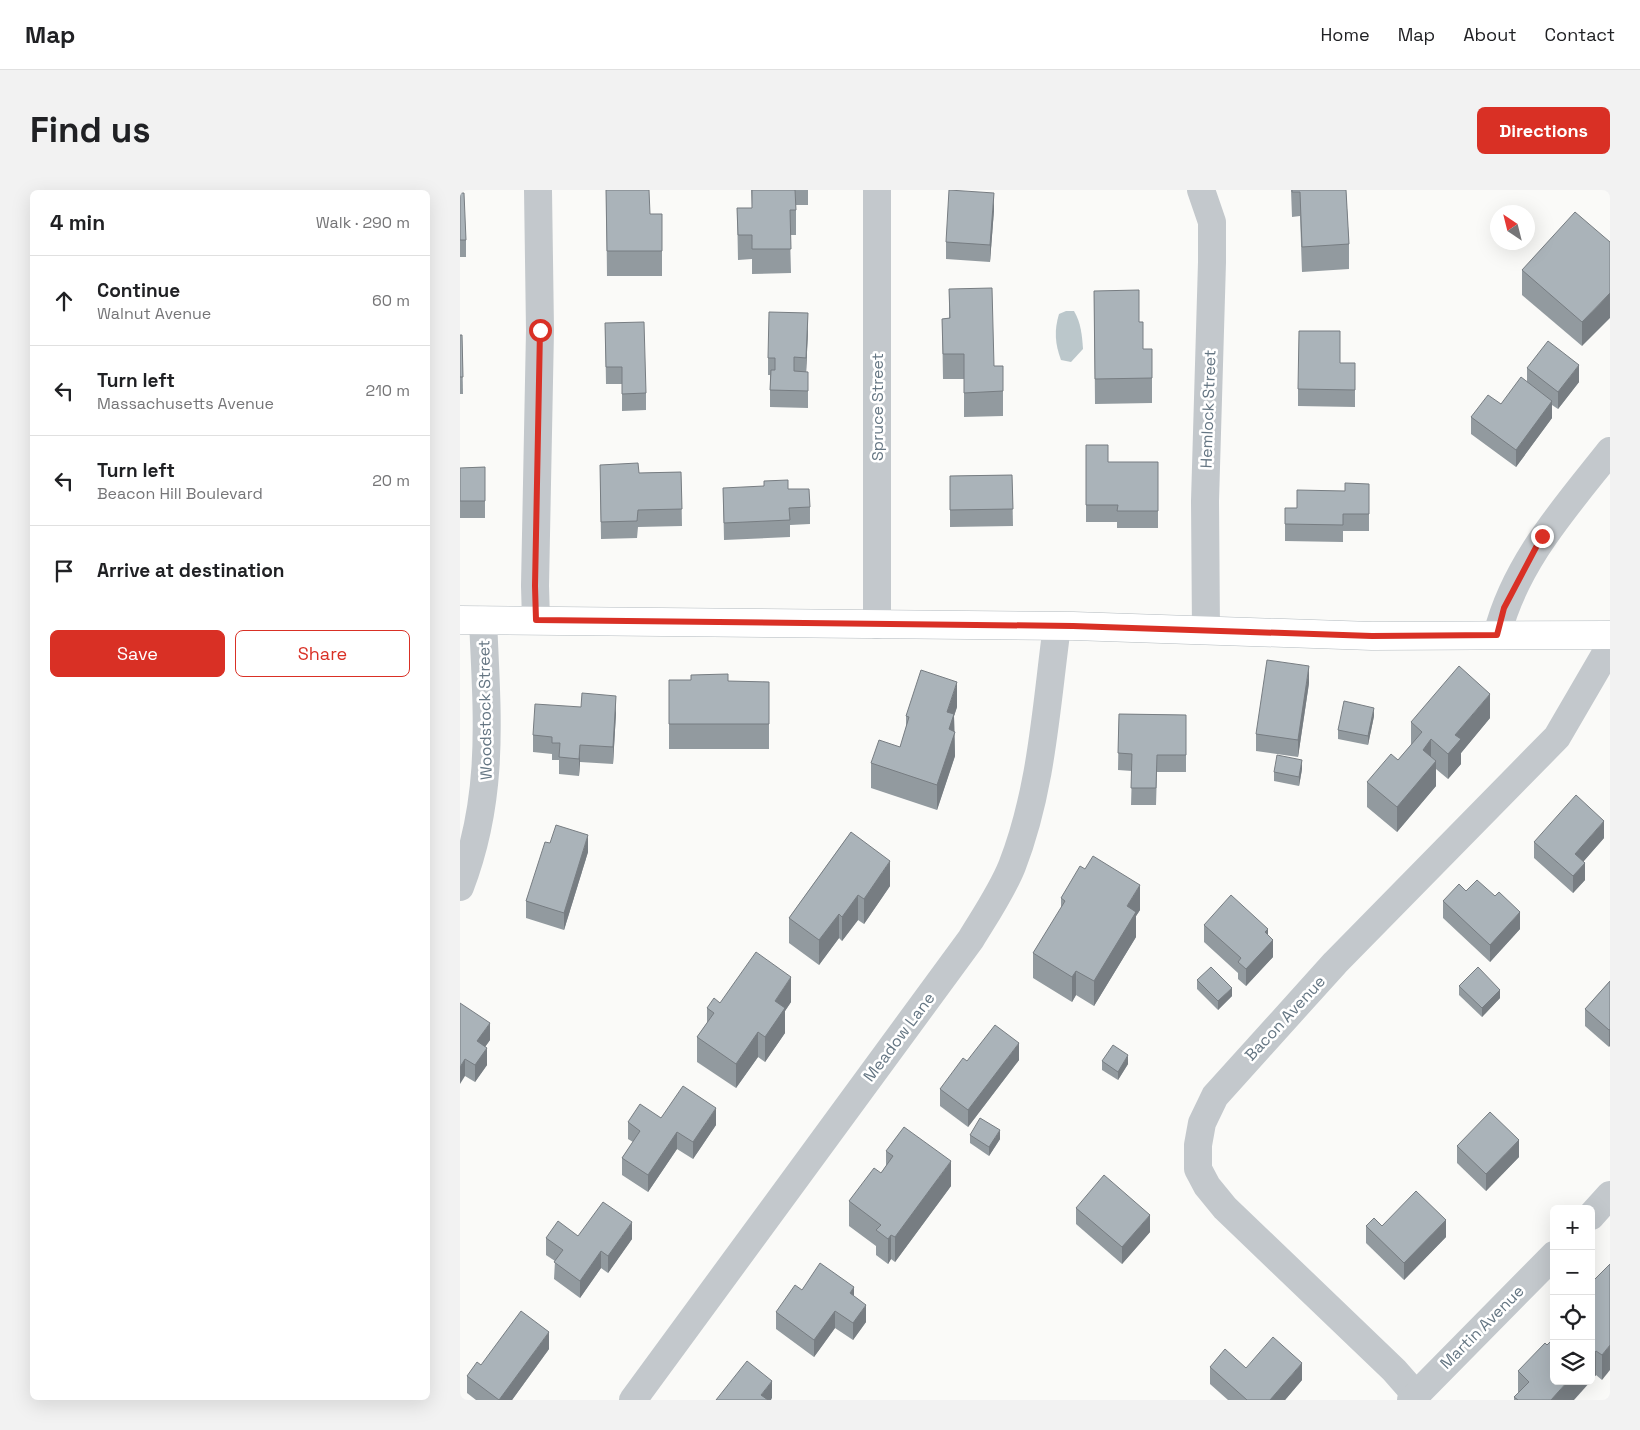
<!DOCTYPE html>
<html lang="en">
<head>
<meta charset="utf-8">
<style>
	body { margin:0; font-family:"Space Grotesk",sans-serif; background:#f2f2f2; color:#202124 }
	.controls { position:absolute; right:15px; bottom:15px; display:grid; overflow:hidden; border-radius:8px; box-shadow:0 5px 20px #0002 }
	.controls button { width:45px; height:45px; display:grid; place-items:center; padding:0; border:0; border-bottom:1px solid #e0e0e0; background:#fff; color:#202124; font:25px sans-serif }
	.compass { position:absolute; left:1030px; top:15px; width:45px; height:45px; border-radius:50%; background:#fff; box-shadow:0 5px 20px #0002; rotate:325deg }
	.stop { position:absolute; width:15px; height:15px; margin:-11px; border:4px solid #d93025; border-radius:50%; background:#fff }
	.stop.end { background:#d93025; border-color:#fff; box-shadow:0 1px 5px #0008 }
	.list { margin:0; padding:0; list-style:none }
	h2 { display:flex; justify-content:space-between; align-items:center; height:65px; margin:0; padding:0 20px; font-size:21px }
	h2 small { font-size:16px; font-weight:400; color:#757577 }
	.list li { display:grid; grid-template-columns:32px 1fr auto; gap:15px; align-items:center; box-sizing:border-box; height:90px; padding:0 20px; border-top:1px solid #e0e0e0 }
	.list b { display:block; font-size:19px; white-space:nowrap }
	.list p { margin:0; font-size:16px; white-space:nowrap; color:#757577 }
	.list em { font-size:16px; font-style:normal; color:#757577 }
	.actions { display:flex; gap:10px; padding:15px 20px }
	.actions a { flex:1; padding:11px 0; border:1px solid #d93025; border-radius:8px; text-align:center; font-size:18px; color:#d93025 }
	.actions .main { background:#d93025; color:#fff }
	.icon { flex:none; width:28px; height:28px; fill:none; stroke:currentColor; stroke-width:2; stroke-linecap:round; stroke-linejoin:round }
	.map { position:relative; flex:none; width:1150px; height:1210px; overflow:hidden; border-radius:8px }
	header { display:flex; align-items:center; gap:30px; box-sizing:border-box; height:70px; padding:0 25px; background:#fff; border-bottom:1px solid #e0e0e0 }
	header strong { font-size:24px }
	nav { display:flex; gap:28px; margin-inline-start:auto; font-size:18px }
	.intro { display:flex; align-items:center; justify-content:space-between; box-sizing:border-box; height:120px; padding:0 30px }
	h1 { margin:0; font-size:35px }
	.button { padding:12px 22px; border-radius:8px; background:#d93025; color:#fff; font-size:18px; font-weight:700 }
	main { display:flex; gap:30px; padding:0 30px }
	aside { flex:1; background:#fff; border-radius:8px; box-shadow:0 5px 20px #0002 }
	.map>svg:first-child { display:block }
	.water { fill:#bbc7cb }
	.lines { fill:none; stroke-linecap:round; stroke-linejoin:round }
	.secondary-casing { stroke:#b3babf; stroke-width:29 }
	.street { stroke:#c3c8cc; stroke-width:28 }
	.secondary { stroke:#fff; stroke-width:28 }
	.wall { fill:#929a9f }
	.shaded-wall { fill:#777d82 }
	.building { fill:#aab3b9; stroke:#777d82 }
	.route { stroke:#d93025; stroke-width:6 }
	.labels { text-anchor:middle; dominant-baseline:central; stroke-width:5; stroke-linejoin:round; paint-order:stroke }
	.street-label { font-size:16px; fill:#657683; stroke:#fff }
</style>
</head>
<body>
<header>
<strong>Map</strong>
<nav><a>Home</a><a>Map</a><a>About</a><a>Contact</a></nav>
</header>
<div class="intro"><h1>Find us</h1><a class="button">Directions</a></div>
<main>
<aside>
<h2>4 min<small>Walk · 290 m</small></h2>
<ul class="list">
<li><svg class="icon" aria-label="ahead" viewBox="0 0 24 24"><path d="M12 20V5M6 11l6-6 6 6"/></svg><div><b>Continue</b><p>Walnut Avenue</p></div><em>60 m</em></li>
<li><svg class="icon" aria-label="left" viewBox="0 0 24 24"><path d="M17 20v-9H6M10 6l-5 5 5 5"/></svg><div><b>Turn left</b><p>Massachusetts Avenue</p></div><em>210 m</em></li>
<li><svg class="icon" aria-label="left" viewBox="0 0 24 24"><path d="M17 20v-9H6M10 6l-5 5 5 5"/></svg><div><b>Turn left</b><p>Beacon Hill Boulevard</p></div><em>20 m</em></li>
<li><svg class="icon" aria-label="arrive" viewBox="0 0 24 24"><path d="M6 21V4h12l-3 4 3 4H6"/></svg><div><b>Arrive at destination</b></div></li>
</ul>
<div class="actions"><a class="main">Save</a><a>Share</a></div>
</aside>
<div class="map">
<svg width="1150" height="1210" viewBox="0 0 1150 1210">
	<rect width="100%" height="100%" fill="#fafaf8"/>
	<path class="water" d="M606,121H614C621,133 622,145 623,159L611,172L601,170C595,154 594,140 599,124Z"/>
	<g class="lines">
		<defs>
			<path id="secondary" d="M0,430L613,436L912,446L1150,445"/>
		</defs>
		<use href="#secondary" class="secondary-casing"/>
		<g class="street">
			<path d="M417,0V435"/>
			<path d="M741,0L752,32V72L745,311L746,440"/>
			<path d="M76,430L75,396L80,140L78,0"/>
			<path d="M1037,445C1055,373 1105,318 1150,261"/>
			<path d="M0,697C35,606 27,525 23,430"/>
			<path d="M1131,1026L1150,1005"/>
			<path d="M956,1205L934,1180L765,1018L747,996L738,979V955L742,933L755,906L875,773L1097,547L1150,456"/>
			<path d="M173,1210L511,749C525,726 542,701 552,676C582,599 586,517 597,436"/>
			<path d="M951,1210L1094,1065"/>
		</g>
		<use href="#secondary" class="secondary"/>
	</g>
	<g class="wall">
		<path d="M146,0L190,24H202V86H147Z"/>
		<path d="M291,0H348V15H336V45H330L331,83L292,84V69L278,70L277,18H292Z"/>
		<path d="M831,0H886L889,54V79L842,82L840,26L832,27Z"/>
		<path d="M0,3L6,50V67H0Z"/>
		<path d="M534,20L530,72L486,69V52Z"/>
		<path d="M1150,52L1122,156L1062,105V80Z"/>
		<path d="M489,99L534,176H543V226L504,227V189H483L482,129L489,128Z"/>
		<path d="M634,101L679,132L683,159H692V213L635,214Z"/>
		<path d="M145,133L186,203V220L162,221V194H146Z"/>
		<path d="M348,140L346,182H348V218L310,217V185H308V168Z"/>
		<path d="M0,145H2L3,204H0Z"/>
		<path d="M880,173H895V217L838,216V199Z"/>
		<path d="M1067,178L1119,192L1098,219L1092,215V228L1056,277L1011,244V227L1041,214L1067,192Z"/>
		<path d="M626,255L648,272H698V338H657V332H626Z"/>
		<path d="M140,275L179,283L221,282L222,336L178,337L177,348L141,349Z"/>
		<path d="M25,277V328H0V278Z"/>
		<path d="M552,285L553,336L490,337V286Z"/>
		<path d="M909,294V341H883V352L825,351V318H837Z"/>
		<path d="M263,298L350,317V334L330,335V347L264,350Z"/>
		<path d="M209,490L309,492V559H209Z"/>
		<path d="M849,493L838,567L796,561V544Z"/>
		<path d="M497,517L494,526L495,566L477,620L411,598V573L440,557L446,539V526Z"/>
		<path d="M156,523L153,574L120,572L119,586L99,584V570H92V564L73,562V545Z"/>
		<path d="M659,524L726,525V582H697L696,615H671L672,581L658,580Z"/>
		<path d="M914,526L908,555L878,549V540Z"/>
		<path d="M1030,528L1001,563V574L988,589L976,579V596L937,642L907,617V592L938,570L951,555V532Z"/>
		<path d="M842,579L839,596L814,591V582Z"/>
		<path d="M391,642L430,696L404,734L398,730L382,751L379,748L359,775L329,753V728Z"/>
		<path d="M1144,648L1123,672L1125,690L1113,703L1074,668V652Z"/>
		<path d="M90,653L128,662L104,740L66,728V711Z"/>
		<path d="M1006,701L1060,739L1030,772L983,728V711Z"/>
		<path d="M601,708L680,720L676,726V747L634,816L616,805L612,812L573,788V763L601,719Z"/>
		<path d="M744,735L808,745L813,767L786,796L778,789V783L744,752Z"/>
		<path d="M737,790L772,806L758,820L737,799Z"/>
		<path d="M1150,791L1149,857L1125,836V819Z"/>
		<path d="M999,796L1040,808L1022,827L999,805Z"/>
		<path d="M331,812L325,821V843L305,872L298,867L276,898L237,872V847L247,833V818L260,813Z"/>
		<path d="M0,813L30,850L25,857L27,875L15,892L5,886Z"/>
		<path d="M559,870L508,937L480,916V899L507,871Z"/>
		<path d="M642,871L668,874L658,890L642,880Z"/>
		<path d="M201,928L256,935L233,969L217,959L188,1002L162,985V968L173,952L168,949V932Z"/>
		<path d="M510,945L540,949L529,966L510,953Z"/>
		<path d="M997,956L1059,967L1026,1001L997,973Z"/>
		<path d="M426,961L491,996L435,1072L431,1069L428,1074L416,1065V1056L389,1036V1011L421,983L426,976Z"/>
		<path d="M616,1018L690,1042L662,1074L616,1034Z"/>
		<path d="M906,1036H922L986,1047L944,1090L906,1053Z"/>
		<path d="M86,1048L172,1049L148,1083L141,1078L120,1108L94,1089L95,1071L86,1065Z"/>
		<path d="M1150,1074L1142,1190L1136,1185L1131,1191Z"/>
		<path d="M342,1100L394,1106L406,1132L393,1150L375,1138L354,1167L316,1139V1122Z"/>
		<path d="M89,1159L52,1210H16L7,1203V1186L21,1175Z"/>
		<path d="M750,1177L786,1178L842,1190L825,1210H768L750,1194Z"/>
		<path d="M1058,1181L1114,1210H1054V1207L1058,1203Z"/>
	</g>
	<g class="shaded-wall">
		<path d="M534,3V20L530,72V55Z"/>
		<path d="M1150,103V128L1122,156V132Z"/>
		<path d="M348,123V140L346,185V168Z"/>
		<path d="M1119,175V192L1098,219V202Z"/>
		<path d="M1092,211V228L1056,277V260Z"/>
		<path d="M849,476V493L838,567V550Z"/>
		<path d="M497,492V517L494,526L495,566L477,620V595L487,522Z"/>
		<path d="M1030,504V528L1001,563V574L988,589V564L995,545Z"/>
		<path d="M156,506V523L153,574V557Z"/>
		<path d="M914,518V526L908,555V546Z"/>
		<path d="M971,549V574L963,560Z"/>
		<path d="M120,555V572L119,586V569Z"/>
		<path d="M842,570V579L839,596V587Z"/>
		<path d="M976,571V596L937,642V617Z"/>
		<path d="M1144,631V648L1115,681V664Z"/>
		<path d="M128,645V662L104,740V723Z"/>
		<path d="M430,671V696L404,734V709Z"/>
		<path d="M1125,673V690L1113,703V686Z"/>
		<path d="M680,695V720L676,726V747L634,816V791L667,716Z"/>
		<path d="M398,705V730L382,751V727Z"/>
		<path d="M1060,722V739L1030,772V755Z"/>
		<path d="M379,724V748L359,775V750Z"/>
		<path d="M808,739V755L813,750V767L786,796V779L805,742Z"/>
		<path d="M616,781V805L612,812V787Z"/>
		<path d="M331,787V812L325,821V843L305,872V847L315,811Z"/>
		<path d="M772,798V806L758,820V811Z"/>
		<path d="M1040,800V808L1022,827V818Z"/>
		<path d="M30,833V850L17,868V851Z"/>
		<path d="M1150,839V856L1149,857V840Z"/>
		<path d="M298,842V867L276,898V874Z"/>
		<path d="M559,853V870L508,937V920Z"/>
		<path d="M27,858V875L15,892V875Z"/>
		<path d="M668,865V874L658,890V882Z"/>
		<path d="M5,869V886L0,894V877Z"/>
		<path d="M256,918V935L233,969V952Z"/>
		<path d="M540,940V949L529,966V957Z"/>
		<path d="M217,942V959L188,1002V985Z"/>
		<path d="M1059,950V967L1026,1001V984Z"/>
		<path d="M491,971V996L435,1072V1047Z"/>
		<path d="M690,1025V1042L662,1074V1057Z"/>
		<path d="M986,1030V1047L944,1090V1073Z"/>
		<path d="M172,1032V1049L148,1083V1066Z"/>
		<path d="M431,1045V1069L428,1074V1049Z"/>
		<path d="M141,1061V1078L120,1108V1091Z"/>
		<path d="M394,1097V1114L390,1103Z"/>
		<path d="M406,1115V1132L393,1150V1133Z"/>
		<path d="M375,1121V1138L354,1167V1150Z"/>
		<path d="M89,1142V1159L52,1210H39Z"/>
		<path d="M1150,1155V1180L1142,1190V1165Z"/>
		<path d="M1136,1161V1185L1131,1191V1166Z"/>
		<path d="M842,1173V1190L825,1210H810Z"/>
		<path d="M312,1191V1208L311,1210H301V1205Z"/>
		<path d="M1108,1191H1131L1114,1210H1091Z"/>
	</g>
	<g class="building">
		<path d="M146,0H189L190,24H202V61H147Z"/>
		<path d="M292,0H335L336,20H330L331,59H292V45H278L277,18H292Z"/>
		<path d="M489,0L534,3L530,55L486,52Z"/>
		<path d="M832,0H886L889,54L842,57L840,2H832Z"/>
		<path d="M0,3H4L6,50H0Z"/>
		<path d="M1115,22L1150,52V103L1122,132L1062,80Z"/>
		<path d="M532,98L534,176H543V201L504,203V164H483L482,129L490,128L489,99Z"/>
		<path d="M679,100V132H683V159H692V188L635,189L634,101Z"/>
		<path d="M309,122L348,123L346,168L334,167V181L348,182V201L310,200L311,180H315V168H308Z"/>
		<path d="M184,132L186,203L162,204V177H146L145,133Z"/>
		<path d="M839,141H880V173H895V200L838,199Z"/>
		<path d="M0,145H2L3,187H0Z"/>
		<path d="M1088,151L1119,175L1098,202L1067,178Z"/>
		<path d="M1061,187L1092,211L1056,260L1011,227L1028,205L1041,214Z"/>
		<path d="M626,255H648V272H698V321H657L658,315H626Z"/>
		<path d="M178,273L179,283L221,282L222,319L178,320L177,331L141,332L140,275Z"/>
		<path d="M25,277V311H0V278Z"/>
		<path d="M552,285L553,319L490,320V286Z"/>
		<path d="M328,290V299H349L350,317L329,318L330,330L264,333L263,298L304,296V291Z"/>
		<path d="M885,293L909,294V324H883V335L825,334V318H837V300L885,301Z"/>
		<path d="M807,470L849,476L838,550L796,544Z"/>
		<path d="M999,476L1030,504L995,545L1001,549L988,564L971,549L963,560L976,571L937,617L907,592L931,564L938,570L962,542L951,532Z"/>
		<path d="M461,480L497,492L487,522L494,524L489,539L495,542L477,595L411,573L419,550L440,557L449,527L446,526Z"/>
		<path d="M268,484V491L309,492V534H209V490H231V485Z"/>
		<path d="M122,503L156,506L153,557L120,555L119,569L99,567L100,553H92V547L73,545L75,514L121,517Z"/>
		<path d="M884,511L914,518L908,546L878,540Z"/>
		<path d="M659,524L726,525V565H697L696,598H671L672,564L658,563Z"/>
		<path d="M817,565L842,570L839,587L814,582Z"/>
		<path d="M1116,605L1144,631L1115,664L1125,673L1113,686L1074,652Z"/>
		<path d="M96,635L128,645L104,723L66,711L85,652L90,653Z"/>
		<path d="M391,642L430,671L404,709L398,705L382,727L379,724L359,750L329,728Z"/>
		<path d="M633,666L680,695L667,716L676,722L634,791L616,781L612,787L573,763L605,711L601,708L620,676L625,679Z"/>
		<path d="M1017,690L1035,706L1039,702L1060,722L1030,755L983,711L999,694L1006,701Z"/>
		<path d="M771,705L808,739L805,742L813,750L786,779L778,772L781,768L744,735Z"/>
		<path d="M296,762L331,787L315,811L325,818L305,847L298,842L276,874L237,847L254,823L247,818L254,808L260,813Z"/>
		<path d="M751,777L772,798L758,811L737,790Z"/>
		<path d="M1018,777L1040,800L1022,818L999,796Z"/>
		<path d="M1150,791V839L1149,840L1125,819Z"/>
		<path d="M0,813L30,833L17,851L27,858L15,875L5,869L0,877Z"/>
		<path d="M535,835L559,853L508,920L480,899L503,868L507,871Z"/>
		<path d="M653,855L668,865L658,882L642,871Z"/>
		<path d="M223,896L256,918L233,952L217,942L188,985L162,968L180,941L168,932L180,914L201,928Z"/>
		<path d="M1030,922L1059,950L1026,984L997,956Z"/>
		<path d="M520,928L540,940L529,957L510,945Z"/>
		<path d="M444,937L491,971L435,1047L431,1045L428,1049L416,1040L421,1035L389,1011L414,978L421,983L433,966L426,961Z"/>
		<path d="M644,985L690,1025L662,1057L616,1018Z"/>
		<path d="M956,1001L986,1030L944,1073L906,1036L914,1028L922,1036Z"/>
		<path d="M143,1012L172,1032L148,1066L141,1061L120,1091L94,1072L103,1060L86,1048L98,1031L118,1046Z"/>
		<path d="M360,1073L394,1097L390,1103L406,1115L393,1133L375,1121L354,1150L316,1122L335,1095L342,1100Z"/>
		<path d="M1150,1074V1155L1142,1165L1136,1161L1131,1166V1093Z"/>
		<path d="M61,1121L89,1142L39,1210L7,1186L17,1172L21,1175Z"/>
		<path d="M813,1147L842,1173L810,1210H787L750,1177L765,1159L786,1178Z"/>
		<path d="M1094,1148V1191H1108L1091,1210H1058L1054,1207L1069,1192L1058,1181L1085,1153L1087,1155Z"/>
		<path d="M287,1171L312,1191L301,1205L308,1210H256Z"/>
	</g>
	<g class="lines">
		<path class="route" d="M80,140L75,396L76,430L613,436L912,446L1037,445L1044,418L1082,346"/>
	</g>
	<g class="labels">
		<g class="street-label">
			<text transform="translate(417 217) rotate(-90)">Spruce Street</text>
			<text transform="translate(748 219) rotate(-88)">Hemlock Street</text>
			<text transform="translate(25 520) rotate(-91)">Woodstock Street</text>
			<text transform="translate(825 828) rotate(-47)">Bacon Avenue</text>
			<text transform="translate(439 847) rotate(-53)">Meadow Lane</text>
			<text transform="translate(1022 1137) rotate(-45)">Martin Avenue</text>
		</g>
	</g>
</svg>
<div class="controls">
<button>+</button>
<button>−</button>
<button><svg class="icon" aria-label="locate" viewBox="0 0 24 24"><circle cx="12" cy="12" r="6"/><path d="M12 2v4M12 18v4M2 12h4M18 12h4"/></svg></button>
<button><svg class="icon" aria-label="layers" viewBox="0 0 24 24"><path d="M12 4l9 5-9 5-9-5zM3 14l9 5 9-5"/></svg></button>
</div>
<svg class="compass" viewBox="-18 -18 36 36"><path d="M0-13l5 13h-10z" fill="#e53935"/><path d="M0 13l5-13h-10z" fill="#757577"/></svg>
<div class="stop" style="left:80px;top:140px"></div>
<div class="stop end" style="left:1082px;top:346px"></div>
</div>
</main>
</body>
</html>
